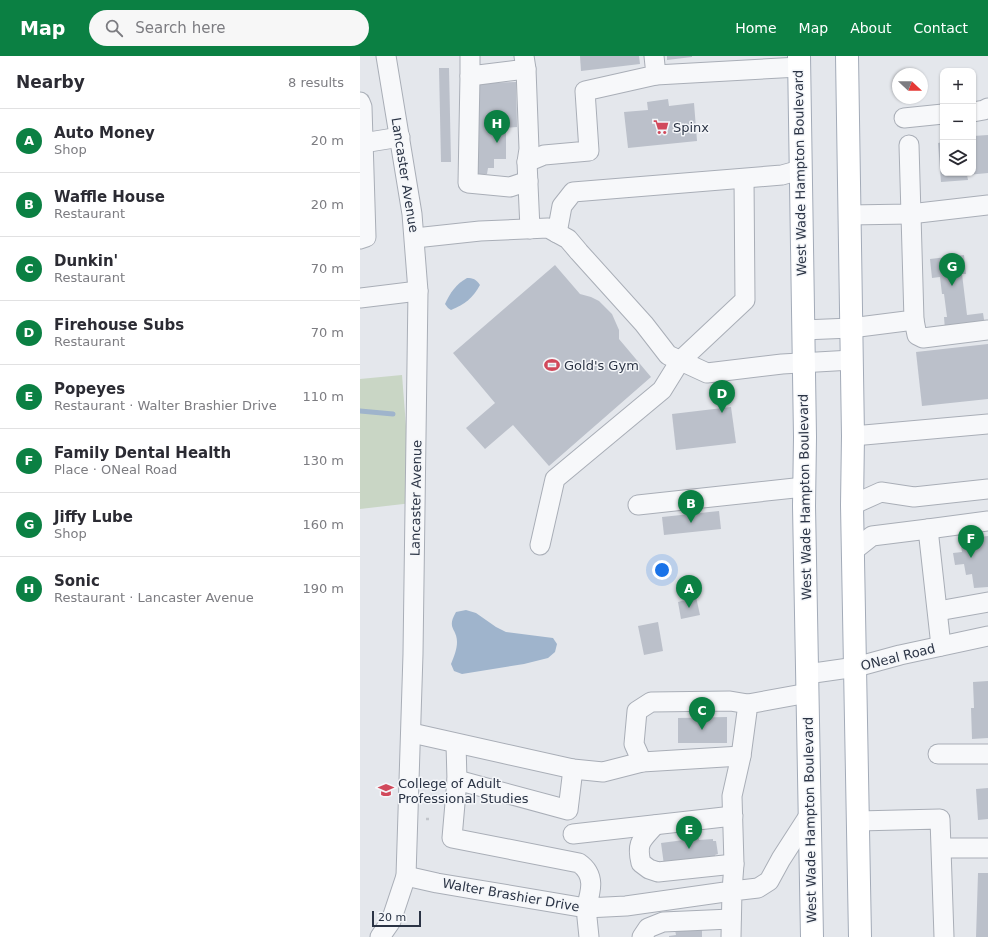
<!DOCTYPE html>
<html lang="en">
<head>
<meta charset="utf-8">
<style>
	body { margin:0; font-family:"DejaVu Sans",sans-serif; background:#f7f7f7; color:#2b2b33 }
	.controls { position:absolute; right:12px; top:12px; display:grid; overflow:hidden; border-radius:8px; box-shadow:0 1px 3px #0004 }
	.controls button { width:36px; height:36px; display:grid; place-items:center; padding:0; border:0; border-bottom:1px solid #e1e1e2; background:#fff; color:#2b2b33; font:20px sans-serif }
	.compass { position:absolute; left:532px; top:12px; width:36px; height:36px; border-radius:50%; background:#fff; box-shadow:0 1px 3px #0004; rotate:112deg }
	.scale { position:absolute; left:12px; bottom:10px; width:49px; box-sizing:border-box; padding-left:4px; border:2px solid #2b3445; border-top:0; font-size:11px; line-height:14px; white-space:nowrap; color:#2b3445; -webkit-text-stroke:3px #f4f6f9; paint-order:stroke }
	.you { position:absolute; left:302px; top:514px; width:14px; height:14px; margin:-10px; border:3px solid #fff; border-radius:50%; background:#1a73e8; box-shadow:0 0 0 6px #1a73e833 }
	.badge { display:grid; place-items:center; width:26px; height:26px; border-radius:50%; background:#0b8043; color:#fff; font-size:13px; font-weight:700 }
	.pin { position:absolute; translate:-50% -33px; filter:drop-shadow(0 1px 2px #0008) }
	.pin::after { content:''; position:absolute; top:21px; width:14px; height:12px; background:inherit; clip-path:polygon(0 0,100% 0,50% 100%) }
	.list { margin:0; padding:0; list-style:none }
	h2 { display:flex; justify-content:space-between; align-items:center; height:52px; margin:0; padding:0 16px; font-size:17px }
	h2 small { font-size:13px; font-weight:400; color:#7c7c81 }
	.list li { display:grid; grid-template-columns:26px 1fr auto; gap:12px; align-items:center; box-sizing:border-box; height:64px; padding:0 16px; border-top:1px solid #e1e1e2 }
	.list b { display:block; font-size:15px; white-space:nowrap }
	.list p { margin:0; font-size:13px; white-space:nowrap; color:#7c7c81 }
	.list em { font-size:13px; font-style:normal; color:#7c7c81 }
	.icon { flex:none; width:22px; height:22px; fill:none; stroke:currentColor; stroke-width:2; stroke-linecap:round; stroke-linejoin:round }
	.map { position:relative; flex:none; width:628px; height:881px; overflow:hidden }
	header { display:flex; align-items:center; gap:24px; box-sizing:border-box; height:56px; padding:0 20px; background:#0b8043; color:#fff }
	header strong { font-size:19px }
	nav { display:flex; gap:22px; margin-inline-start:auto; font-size:14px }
	.search { width:280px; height:36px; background:#f7f7f7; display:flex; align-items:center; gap:10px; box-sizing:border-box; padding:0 14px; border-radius:22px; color:#7c7c81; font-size:15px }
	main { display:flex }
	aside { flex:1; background:#fff }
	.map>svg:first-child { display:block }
	.green { fill:#c9d6c5 }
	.water { fill:#9fb4cc }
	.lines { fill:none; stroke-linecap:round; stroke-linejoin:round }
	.stream { stroke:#9fb4cc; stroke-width:5 }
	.building { fill:#bbc0ca }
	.minor-casing { stroke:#a9aeb7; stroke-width:21 }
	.major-casing { stroke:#a3abb8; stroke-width:24 }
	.path { stroke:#c2c5cb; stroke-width:2.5; stroke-dasharray:3 3; stroke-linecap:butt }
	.minor { stroke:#f7f8fa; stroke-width:19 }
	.major { stroke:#fff; stroke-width:22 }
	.labels { text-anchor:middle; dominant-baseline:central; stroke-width:3; stroke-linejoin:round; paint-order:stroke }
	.poi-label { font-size:13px; fill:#2b3445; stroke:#f4f6f9; text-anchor:start }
	.street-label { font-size:13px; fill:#2b3445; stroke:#f4f6f9 }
</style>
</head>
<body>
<header>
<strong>Map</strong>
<div class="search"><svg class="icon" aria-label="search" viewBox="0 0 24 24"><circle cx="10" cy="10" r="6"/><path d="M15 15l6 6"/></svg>Search here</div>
<nav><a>Home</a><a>Map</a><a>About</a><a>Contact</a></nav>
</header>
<main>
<aside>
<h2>Nearby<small>8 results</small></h2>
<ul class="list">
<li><span class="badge">A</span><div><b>Auto Money</b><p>Shop</p></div><em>20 m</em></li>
<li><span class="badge">B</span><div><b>Waffle House</b><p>Restaurant</p></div><em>20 m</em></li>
<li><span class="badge">C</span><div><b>Dunkin'</b><p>Restaurant</p></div><em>70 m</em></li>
<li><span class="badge">D</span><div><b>Firehouse Subs</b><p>Restaurant</p></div><em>70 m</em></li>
<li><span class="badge">E</span><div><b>Popeyes</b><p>Restaurant · Walter Brashier Drive</p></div><em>110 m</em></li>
<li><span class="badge">F</span><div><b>Family Dental Health</b><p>Place · ONeal Road</p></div><em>130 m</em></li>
<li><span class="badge">G</span><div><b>Jiffy Lube</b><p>Shop</p></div><em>160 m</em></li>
<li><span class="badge">H</span><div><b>Sonic</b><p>Restaurant · Lancaster Avenue</p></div><em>190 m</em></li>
</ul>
</aside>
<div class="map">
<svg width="628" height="881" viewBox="0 0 628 881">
	<rect width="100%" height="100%" fill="#e4e7ec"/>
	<path class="green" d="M42,319L52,447L0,453V323Z"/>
	<g class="water">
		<path d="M107,222C113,222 116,223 120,229C113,242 105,248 91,254L88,252L85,248C90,237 96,228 107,222Z"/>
		<path d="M106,554L116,557L136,571L146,576L193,582L197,588L195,596L188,602L164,608L102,618L94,615L91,608C94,601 97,593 97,586C97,572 86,573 96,556Z"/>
	</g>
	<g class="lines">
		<path class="stream" d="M0,355L33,358"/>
	</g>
	<g class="building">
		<path d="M220,0H279L280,8L221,15Z"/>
		<path d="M307,0H332V1L307,4Z"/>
		<path d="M79,12H89L91,106H81Z"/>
		<path d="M156,26L157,71L146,72V103H134V112H128L127,118H117L116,27Z"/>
		<path d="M308,43L309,50L334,47L337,85L268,92L264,56L288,54L287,46Z"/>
		<path d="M628,79V117L607,119L608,124L581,126L578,87L583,86V117H613V80Z"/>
		<path d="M604,199L606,218H602L607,259L623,257L625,270L585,274L584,261H587L584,238H582L580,221L572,222L570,203Z"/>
		<path d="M195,209L220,238L231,241L239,245L252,258L259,274V283L291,321L189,410L153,369L125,393L106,372L135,347L93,297Z"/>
		<path d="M628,288V343L562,350L556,296Z"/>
		<path d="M371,351L376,387L316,394L312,358Z"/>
		<path d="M359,455L361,473L304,479L302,461Z"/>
		<path d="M628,480V531L614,532L612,518L606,519L604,508L595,509L593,497L602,496L600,483Z"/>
		<path d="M336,541L340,559L321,563L318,546Z"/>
		<path d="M298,566L303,595L284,599L278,570Z"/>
		<path d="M628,625V682L612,683L611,652H614L613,626Z"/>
		<path d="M367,661V687H318V662Z"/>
		<path d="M628,732V763L618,764L616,733Z"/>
		<path d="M339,782V784L353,783V785H356L358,798L355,799V801L304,809L301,787Z"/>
		<path d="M618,817H628V881H616Z"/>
		<path d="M342,872V881H309V880L316,879L315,874Z"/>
	</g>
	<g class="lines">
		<defs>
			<g id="minor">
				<path d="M110,0V20L166,13L164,0"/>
				<path d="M166,13L169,93L167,106L170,173"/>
				<path d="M296,19L439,11"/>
				<path d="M110,20L108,127L150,131L168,125"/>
				<path d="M0,46L2,51L6,181L0,183"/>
				<path d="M613,56L624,54L628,52"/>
				<path d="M544,62L583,58"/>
				<path d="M3,87L40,81"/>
				<path d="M167,106L184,99L229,95L225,35L296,19L294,0"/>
				<path d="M489,159L550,158L628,149"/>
				<path d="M197,177L202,150L213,136L422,119L440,114"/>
				<path d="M55,182L120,175L188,172L208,183L219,196L284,268L308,299L347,317L422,308L492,304"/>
				<path d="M0,242L58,235"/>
				<path d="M554,264L557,279L563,282L628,274"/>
				<path d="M443,274L491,272L554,264L549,89"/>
				<path d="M493,380L628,368"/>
				<path d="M278,449L444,431"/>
				<path d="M492,449L521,436L554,441L628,433"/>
				<path d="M568,473L628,465"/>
				<path d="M180,489L195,423L302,334L320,305L385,244L384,123"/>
				<path d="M493,495L512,480L568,473L581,590"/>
				<path d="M578,555L628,546"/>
				<path d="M447,618L496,611L540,599L628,580"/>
				<path d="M52,677L213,713L243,716L282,706L381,700"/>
				<path d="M96,688L97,724L92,782L219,807C236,819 231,835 226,852L266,850L372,835L374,808L372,740L381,700L388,648L448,637"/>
				<path d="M578,698H628"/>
				<path d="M282,706L274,688L277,655L291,646L370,645L388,648"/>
				<path d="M97,724L208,754L213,713"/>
				<path d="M498,765L580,763L584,881"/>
				<path d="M295,769C282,784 276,786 281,807L289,813L298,816L374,808"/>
				<path d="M213,778L373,760"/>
				<path d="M582,792H628"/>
				<path d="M46,820L77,827L226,852L229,881"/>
				<path d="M20,881L31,865L46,820L53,598L58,235L52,158L26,0"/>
				<path d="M282,881L288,872L303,866L371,863"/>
				<path d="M371,881L372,835L398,832L409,825L421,803L450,758"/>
			</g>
			<g id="major">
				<path d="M439,0L445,381L444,450L452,881"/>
				<path d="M487,0L493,380L492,449L500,881"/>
			</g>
		</defs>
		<use href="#minor" class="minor-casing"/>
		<use href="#major" class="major-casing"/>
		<path class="path" d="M66,763H72"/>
		<use href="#minor" class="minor"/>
		<use href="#major" class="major"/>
	</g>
	<defs>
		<symbol id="supermarket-bare" viewBox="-9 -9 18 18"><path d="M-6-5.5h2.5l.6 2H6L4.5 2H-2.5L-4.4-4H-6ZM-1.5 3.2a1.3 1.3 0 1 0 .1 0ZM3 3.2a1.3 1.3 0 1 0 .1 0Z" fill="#d1495b" stroke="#f4f6f9" stroke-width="2.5" paint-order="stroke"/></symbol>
		<symbol id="stadium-bare" viewBox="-9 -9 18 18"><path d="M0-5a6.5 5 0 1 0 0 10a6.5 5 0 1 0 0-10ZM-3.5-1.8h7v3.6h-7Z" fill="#d1495b" stroke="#f4f6f9" stroke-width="2.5" paint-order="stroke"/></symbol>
		<symbol id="university-bare" viewBox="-9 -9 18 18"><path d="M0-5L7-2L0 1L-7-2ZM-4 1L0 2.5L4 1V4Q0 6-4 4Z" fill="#d1495b" stroke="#f4f6f9" stroke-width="2.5" paint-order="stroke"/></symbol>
	</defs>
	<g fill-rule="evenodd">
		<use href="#supermarket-bare" x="290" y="60" width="22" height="22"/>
		<use href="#stadium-bare" x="181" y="298" width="22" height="22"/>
		<use href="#university-bare" x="15" y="723" width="22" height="22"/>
	</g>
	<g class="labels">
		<g class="poi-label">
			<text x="313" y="71">Spinx</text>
			<text x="204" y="309">Gold's Gym</text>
			<text x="38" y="727">College of Adult<tspan x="38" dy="15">Professional Studies</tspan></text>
		</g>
		<g class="street-label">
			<text transform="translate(440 117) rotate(-91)">West Wade Hampton Boulevard</text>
			<text transform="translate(45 119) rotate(81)">Lancaster Avenue</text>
			<text transform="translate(445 441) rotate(-91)">West Wade Hampton Boulevard</text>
			<text transform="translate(56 442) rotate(-89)">Lancaster Avenue</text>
			<text transform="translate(538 601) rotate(-14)">ONeal Road</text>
			<text transform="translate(450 764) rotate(-91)">West Wade Hampton Boulevard</text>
			<text transform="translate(151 839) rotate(10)">Walter Brashier Drive</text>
		</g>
	</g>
</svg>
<div class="controls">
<button>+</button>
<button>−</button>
<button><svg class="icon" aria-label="layers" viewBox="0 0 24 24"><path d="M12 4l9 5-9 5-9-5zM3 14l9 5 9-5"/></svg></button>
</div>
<svg class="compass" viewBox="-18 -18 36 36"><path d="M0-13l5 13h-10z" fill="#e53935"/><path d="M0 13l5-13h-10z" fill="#7c7c81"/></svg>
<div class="scale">20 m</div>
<div class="you"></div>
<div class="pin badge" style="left:329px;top:552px">A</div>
<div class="pin badge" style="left:331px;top:467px">B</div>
<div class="pin badge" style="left:342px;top:674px">C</div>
<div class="pin badge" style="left:362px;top:357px">D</div>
<div class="pin badge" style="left:329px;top:793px">E</div>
<div class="pin badge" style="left:611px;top:502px">F</div>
<div class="pin badge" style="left:592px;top:230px">G</div>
<div class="pin badge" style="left:137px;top:87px">H</div>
</div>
</main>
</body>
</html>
